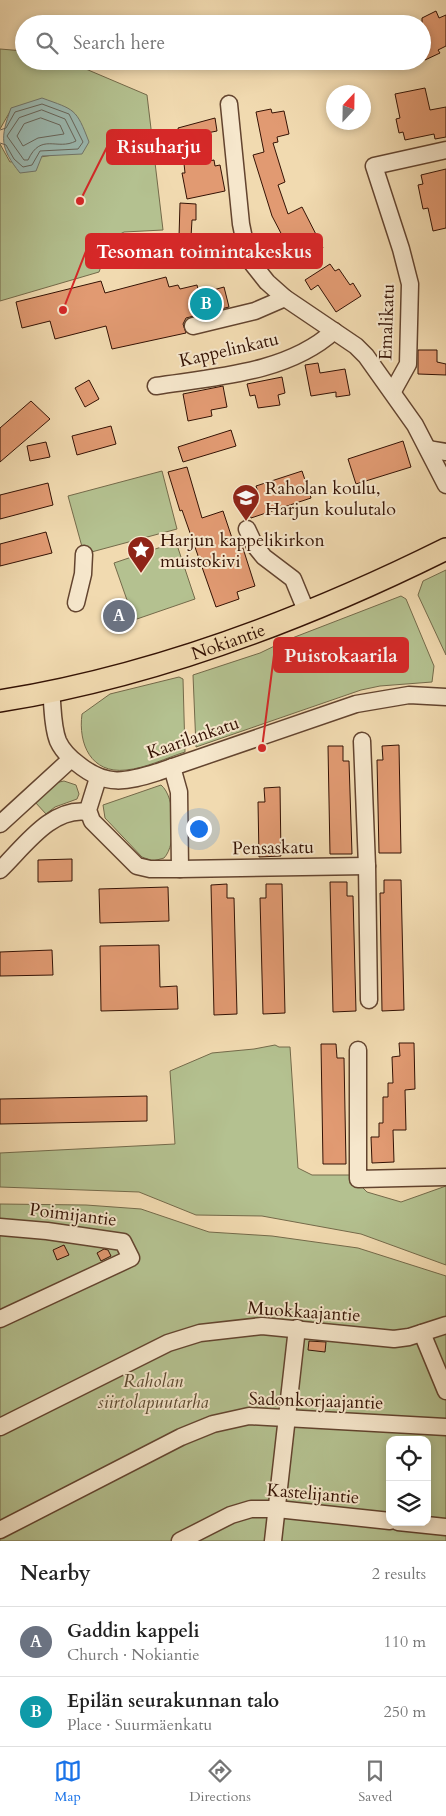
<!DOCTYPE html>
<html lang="en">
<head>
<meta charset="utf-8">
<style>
	body { margin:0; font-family:Cardo,serif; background:#f6f6f6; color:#222 }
	.controls { position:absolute; right:15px; bottom:15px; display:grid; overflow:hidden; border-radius:10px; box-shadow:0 2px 8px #0003 }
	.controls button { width:45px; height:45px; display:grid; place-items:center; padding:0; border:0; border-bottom:1px solid #e0e0e0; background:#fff; color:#222; font:25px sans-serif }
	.compass { position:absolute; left:326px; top:85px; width:45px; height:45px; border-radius:50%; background:#fff; box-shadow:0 2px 8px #0003; rotate:22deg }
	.you { position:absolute; left:198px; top:828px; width:18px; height:18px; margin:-12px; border:4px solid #fff; border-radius:50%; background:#1a73e8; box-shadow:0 0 0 8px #1a73e833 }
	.badge { display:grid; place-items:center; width:32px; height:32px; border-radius:50%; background:#1a73e8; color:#fff; font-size:16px; font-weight:700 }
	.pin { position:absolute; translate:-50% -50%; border:2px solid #fff; box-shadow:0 1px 5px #0006 }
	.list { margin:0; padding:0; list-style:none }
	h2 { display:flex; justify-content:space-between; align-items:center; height:65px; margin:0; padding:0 20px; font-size:21px }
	h2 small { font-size:16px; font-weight:400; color:#767676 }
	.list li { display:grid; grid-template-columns:32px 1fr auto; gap:15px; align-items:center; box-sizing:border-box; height:70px; padding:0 20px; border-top:1px solid #e0e0e0 }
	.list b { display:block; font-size:19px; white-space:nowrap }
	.list p { margin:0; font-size:16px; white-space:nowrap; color:#767676 }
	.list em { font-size:16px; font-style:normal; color:#767676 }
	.icon { flex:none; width:28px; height:28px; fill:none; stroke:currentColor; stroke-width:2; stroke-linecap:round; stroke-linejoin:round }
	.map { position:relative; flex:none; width:446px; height:1541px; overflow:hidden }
	.search { position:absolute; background:#fff; box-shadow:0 2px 8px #0003; left:15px; right:15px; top:15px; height:55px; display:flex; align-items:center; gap:12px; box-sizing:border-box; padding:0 18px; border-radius:28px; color:#767676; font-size:19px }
	.sheet { height:205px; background:#fff }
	nav { display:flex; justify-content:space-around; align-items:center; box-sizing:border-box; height:70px; border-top:1px solid #e0e0e0; background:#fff; font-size:14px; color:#767676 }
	nav a { display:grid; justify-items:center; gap:2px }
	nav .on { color:#1a73e8 }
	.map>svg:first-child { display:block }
	.green { fill:#b4c190; stroke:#746a4a; fill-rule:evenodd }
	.water { fill:#9cbab2; stroke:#72776c }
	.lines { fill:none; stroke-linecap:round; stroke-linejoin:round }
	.shore { stroke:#68665b; stroke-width:1 }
	.building { fill:#e19a72; stroke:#341204 }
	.minor-casing { stroke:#63442f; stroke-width:19 }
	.major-casing { stroke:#341204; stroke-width:24 }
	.minor { stroke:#f6e7cc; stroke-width:16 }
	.major { stroke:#f1dab0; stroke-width:21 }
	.labels { text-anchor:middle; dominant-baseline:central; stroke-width:4; stroke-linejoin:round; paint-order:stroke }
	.street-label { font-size:18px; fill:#341204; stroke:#f6e7cc }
	.poi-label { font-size:18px; fill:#341204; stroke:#f6e7cc; text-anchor:start }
	.park-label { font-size:18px; font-style:italic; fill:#5a472e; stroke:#f6e7cc }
	.leader { fill:none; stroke:#d62828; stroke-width:2 }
	.callout-dot { fill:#d62828; stroke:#f6e7cc; stroke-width:2 }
	.callout { fill:#d62828; stroke:#d62828; stroke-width:2 }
	.callout-label { font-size:19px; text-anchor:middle; font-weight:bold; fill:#fff }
</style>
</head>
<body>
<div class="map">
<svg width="446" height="1541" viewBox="0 0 446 1541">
	<rect width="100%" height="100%" fill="#f1dab0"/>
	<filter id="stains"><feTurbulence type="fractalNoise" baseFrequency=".004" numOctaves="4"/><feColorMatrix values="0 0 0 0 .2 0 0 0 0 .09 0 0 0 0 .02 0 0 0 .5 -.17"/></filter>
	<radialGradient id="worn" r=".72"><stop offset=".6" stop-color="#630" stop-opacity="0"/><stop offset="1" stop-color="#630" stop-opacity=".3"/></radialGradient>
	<g class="green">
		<path d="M0,49L24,51V61H67L147,95L163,230L124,232L99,245L102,264L99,272L0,301V144L10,162L59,154L12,108L0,129Z"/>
		<path d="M196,61H242V66L197,69Z"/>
		<path d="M162,471L177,529L84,554L68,496Z"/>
		<path d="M176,542L195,599L134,620L114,563Z"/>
		<path d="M446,570V655L418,595L423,581Z"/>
		<path d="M401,596L406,599L434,666L432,682L380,686L361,690L196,747L193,675L260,653L287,640Z"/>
		<path d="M179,677L183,679L185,752C166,758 146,768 126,770C91,774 78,744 82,714L110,694Z"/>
		<path d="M64,781L76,785L79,794L77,799L55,807L46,814L35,802L55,783Z"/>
		<path d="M161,785C176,797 177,845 164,858L153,861L142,857L105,818L103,805Z"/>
		<path d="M275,1045L279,1047H290L298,1168L312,1175H350L367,1192L401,1202L446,1186V1265L361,1234L262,1216L196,1215L139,1192L0,1187V1153L175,1144L170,1071L212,1053L254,1049Z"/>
		<path d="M0,1204L86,1205L141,1209L209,1232L272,1236L358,1248L446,1276V1541H0ZM390,1440H427V1522H390Z"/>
	</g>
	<path class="water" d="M42,98C75,110 76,108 89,142L82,154L42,156L36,171L20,173C0,148 0,138 11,108Z"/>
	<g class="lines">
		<g class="shore">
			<path d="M42,110L65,119L76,141C57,151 41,132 28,160H24L7,136L19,118Z"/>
			<path d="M41,118L60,125L64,134L38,138L23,146L17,136L24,124Z"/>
			<path d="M0,130L6,128L15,112L42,104L69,114L83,142L78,149L40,151L32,165L23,167L14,159L6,145L0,143"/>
		</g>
	</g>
	<g class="building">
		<path d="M436,11L439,18L446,15V46L438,50L440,53L425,60L422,54V18Z"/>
		<path d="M425,88L430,110L446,107V137L435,139L434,134L405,140L403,132L399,133L396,119L400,118L395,94Z"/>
		<path d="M271,109L272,113L284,111L289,134L277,137L278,142L273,143L285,182L278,185L288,214L302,207L323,248L296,262L272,216L253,155L264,152L256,112Z"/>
		<path d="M215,118L217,131L207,133L208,139H205L209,161L214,160L215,166L220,165L225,191L187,199L182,173H185L183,154L178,128Z"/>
		<path d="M446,169V228L433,231L428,208L423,209L418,185L423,184L421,175Z"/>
		<path d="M180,203L196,204V220H192L191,237H179Z"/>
		<path d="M330,264L335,271L339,269L350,285L353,283L361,296L336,312L318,285L311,290L305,280Z"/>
		<path d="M166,277L169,287L178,285L180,289L197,285L199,294L224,287L229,307L186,318L183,324L186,333L112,349L106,326L55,339L50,321L22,328L16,302L101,281L105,293Z"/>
		<path d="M418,350H437V362L446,364V375L418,374Z"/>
		<path d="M318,363L320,373L345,369L350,395L336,397V392L311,396L305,365Z"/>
		<path d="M282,377L285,393L278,395L280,405L258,408L255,395L250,396L247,384Z"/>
		<path d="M89,380L99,399L85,407L75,388Z"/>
		<path d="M223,386L227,407L211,410L212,416L188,421L183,394Z"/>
		<path d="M31,401L50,419L0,462V428Z"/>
		<path d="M111,426L116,444L77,455L72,436Z"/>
		<path d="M231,430L236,446L183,462L178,447Z"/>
		<path d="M403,441L411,467L356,484L348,459Z"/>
		<path d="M46,442L50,457L30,461L27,446Z"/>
		<path d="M187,467L202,518L223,511L234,544L241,542L255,586L237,592L239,599L216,607L182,510L180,511L168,472Z"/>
		<path d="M302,471L311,498L251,518L244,496L258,492L256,486Z"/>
		<path d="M48,483L53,505L0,519V495Z"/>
		<path d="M46,532L52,553L0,566V544Z"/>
		<path d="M121,608L127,618L117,623L112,614Z"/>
		<path d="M399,745L401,853H379L377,760H383L382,746Z"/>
		<path d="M328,746H343V761H349L352,854H330Z"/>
		<path d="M280,787L281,856L259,857L258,802H265L264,788Z"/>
		<path d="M72,859V881L38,882V860Z"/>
		<path d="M384,880H401L404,1010L382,1011L380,893H384Z"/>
		<path d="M330,882H347V896H353L356,1011L333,1012Z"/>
		<path d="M227,884V898H234L237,1014L214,1015L211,885Z"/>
		<path d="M266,884H282L285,1013L263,1014L260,898H266Z"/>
		<path d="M168,887L169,921L100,923L99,889Z"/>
		<path d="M159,945L160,987L177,986L178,1009L101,1011L100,946Z"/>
		<path d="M52,950L53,975L0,976V952Z"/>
		<path d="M399,1043H414L415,1089L405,1090L406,1130H393L394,1162L372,1163L371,1137H379V1123H383V1097H388V1083H393L392,1057L400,1056Z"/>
		<path d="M321,1044H336L337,1058H344L346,1164H323Z"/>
		<path d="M147,1096V1121L0,1124V1099Z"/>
		<path d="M64,1245L69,1255L57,1260L53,1250Z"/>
		<path d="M104,1249L108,1250L111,1256L101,1261L97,1253Z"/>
		<path d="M309,1341L326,1342L325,1352L308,1350Z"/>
	</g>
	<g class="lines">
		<defs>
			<g id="minor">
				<path d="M229,104L241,224L248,258L267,282L285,298L356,346L366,356L415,425L446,485"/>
				<path d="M193,326L255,311L285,298"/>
				<path d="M156,386C215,377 288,373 334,331"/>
				<path d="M393,391L408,364L410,284L401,249L374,166L446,150"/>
				<path d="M428,449L446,452"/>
				<path d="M247,529L255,546L264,557L293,579L307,613"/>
				<path d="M76,603L83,574L84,554"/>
				<path d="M51,691C53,706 52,726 58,741C62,750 70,758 78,764C106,787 126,782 158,772L356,704L409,695L446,697"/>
				<path d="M362,741L367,866L369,1000"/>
				<path d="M98,778L88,810L92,821L137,866L150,869H180L179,792L172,767"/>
				<path d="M0,824L71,759"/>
				<path d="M180,869L367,866"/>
				<path d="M0,870C24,847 51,807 87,812"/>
				<path d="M358,1050V1179L446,1177"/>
				<path d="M0,1227L47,1231L123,1242L131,1258L0,1319"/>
				<path d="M422,1333L446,1391"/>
				<path d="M0,1427L168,1343L200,1333L262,1326L394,1339L409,1337L446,1325"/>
				<path d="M398,1522L446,1527"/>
				<path d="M0,1530L181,1437L213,1424L249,1416L446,1427"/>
				<path d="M180,1541L231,1515L251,1509H277L390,1521"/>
				<path d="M273,1541L297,1328"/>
			</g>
			<g id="major">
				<path id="s1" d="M0,701C156,676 305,619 446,549"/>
			</g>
		</defs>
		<use href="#minor" class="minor-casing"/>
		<use href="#major" class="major-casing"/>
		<use href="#minor" class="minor"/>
		<use href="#major" class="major"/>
	</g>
	<defs>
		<symbol id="school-pin" viewBox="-11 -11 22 30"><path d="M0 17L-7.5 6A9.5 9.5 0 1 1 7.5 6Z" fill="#8f2418" stroke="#f6e7cc"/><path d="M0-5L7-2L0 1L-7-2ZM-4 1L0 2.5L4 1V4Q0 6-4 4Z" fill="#fff"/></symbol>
		<symbol id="sight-pin" viewBox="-11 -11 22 30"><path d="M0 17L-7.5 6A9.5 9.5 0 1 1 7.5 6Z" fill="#8f2418" stroke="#f6e7cc"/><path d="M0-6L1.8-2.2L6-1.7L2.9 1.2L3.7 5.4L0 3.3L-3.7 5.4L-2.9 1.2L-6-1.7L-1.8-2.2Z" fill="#fff"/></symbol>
	</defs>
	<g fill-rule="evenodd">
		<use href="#school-pin" x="230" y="482" width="32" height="43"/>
		<use href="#sight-pin" x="125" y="534" width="32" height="43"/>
	</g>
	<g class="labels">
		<g class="street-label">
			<text transform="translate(387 322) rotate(-88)">Emalikatu</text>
			<text transform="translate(229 350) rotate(-13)">Kappelinkatu</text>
			<text stroke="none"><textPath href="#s1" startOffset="236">Nokiantie</textPath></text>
			<text transform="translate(193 738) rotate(-19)">Kaarilankatu</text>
			<text transform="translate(273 848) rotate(-1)">Pensaskatu</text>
			<text transform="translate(73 1215) rotate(7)">Poimijantie</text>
			<text transform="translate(304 1312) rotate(4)">Muokkaajantie</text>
			<text transform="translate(316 1401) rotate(2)">Sadonkorjaajantie</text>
			<text transform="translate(313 1494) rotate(5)">Kastelijantie</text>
		</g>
		<g class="poi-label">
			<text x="265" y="488">Raholan koulu,<tspan x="265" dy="21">Harjun koulutalo</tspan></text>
			<text x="160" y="540">Harjun kappelikirkon<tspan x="160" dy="21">muistokivi</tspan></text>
		</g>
		<g class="park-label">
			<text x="153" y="1381">Raholan<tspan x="153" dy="21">siirtolapuutarha</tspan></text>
		</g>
	</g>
	<path class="leader" d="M80 201L107 147M63 310L86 251M262 748L274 655"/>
	<g class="callout-dot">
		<circle cx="80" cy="201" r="5"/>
		<circle cx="63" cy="310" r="5"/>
		<circle cx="262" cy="748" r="5"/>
	</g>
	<g class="callout">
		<rect x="107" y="130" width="104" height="34" rx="5"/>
		<rect x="86" y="234" width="236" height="34" rx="5"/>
		<rect x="274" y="638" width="134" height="34" rx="5"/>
	</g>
	<g class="callout-label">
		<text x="159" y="153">Risuharju</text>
		<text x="204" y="258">Tesoman toimintakeskus</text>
		<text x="341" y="662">Puistokaarila</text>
	</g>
	<rect width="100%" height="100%" filter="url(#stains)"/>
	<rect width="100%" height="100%" fill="url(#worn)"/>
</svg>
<div class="controls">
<button><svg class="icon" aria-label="locate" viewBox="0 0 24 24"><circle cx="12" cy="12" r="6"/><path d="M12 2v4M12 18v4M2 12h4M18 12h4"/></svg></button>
<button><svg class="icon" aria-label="layers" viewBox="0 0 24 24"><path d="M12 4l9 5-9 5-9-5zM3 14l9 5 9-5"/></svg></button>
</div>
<svg class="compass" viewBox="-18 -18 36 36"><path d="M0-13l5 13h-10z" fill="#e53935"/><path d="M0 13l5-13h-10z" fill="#767676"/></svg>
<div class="you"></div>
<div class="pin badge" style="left:119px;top:616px;background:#6b7280">A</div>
<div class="pin badge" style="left:206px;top:304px;background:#0f9aa8">B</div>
<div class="search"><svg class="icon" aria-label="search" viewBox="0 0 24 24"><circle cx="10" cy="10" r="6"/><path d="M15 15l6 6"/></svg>Search here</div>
</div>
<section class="sheet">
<h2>Nearby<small>2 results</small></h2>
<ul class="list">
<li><span class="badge" style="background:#6b7280">A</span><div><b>Gaddin kappeli</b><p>Church · Nokiantie</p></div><em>110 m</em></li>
<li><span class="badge" style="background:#0f9aa8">B</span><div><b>Epilän seurakunnan talo</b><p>Place · Suurmäenkatu</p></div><em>250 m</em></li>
</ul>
</section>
<nav>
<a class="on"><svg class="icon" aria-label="map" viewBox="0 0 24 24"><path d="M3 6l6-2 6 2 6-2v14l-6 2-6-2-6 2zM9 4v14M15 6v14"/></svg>Map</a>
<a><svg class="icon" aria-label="directions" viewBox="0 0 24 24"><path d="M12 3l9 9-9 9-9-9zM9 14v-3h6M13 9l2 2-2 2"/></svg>Directions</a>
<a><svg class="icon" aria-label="saved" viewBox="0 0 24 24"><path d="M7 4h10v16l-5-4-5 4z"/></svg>Saved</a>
</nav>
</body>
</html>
